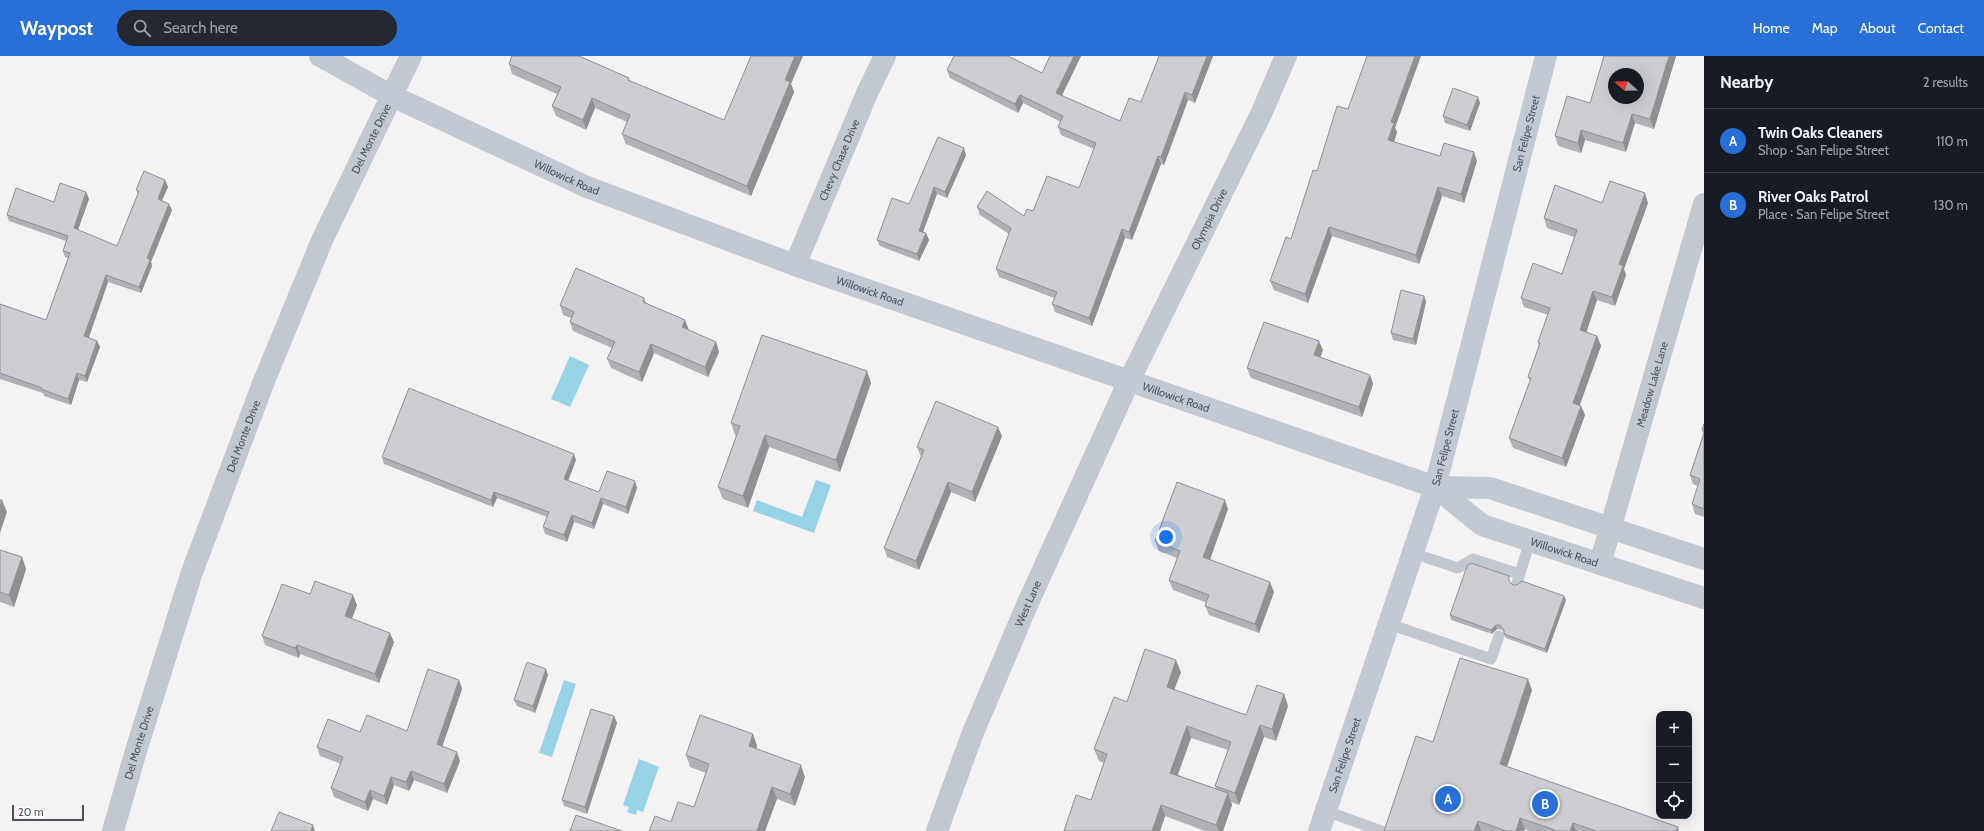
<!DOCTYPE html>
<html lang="en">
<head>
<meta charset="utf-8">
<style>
	body { margin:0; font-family:Cabin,sans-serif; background:#242831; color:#f1f3f6 }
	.controls { position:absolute; right:12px; bottom:12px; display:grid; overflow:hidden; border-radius:8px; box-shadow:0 4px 16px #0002 }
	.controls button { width:36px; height:36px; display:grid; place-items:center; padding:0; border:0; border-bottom:1px solid #363941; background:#171b24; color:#f1f3f6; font:20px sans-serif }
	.compass { position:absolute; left:1608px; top:12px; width:36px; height:36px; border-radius:50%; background:#171b24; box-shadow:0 4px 16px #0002; rotate:290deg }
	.scale { position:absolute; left:12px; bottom:10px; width:72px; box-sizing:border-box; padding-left:4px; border:2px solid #4b545e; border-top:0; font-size:11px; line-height:14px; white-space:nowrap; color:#4b545e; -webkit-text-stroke:3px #fff; paint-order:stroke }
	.you { position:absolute; left:1166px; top:481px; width:14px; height:14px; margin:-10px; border:3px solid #fff; border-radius:50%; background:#1a73e8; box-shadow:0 0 0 6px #1a73e833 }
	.badge { display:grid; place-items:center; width:26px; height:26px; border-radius:50%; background:#286fd7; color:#fff; font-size:13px; font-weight:700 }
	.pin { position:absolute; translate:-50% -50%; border:2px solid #fff; box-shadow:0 1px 4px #0006 }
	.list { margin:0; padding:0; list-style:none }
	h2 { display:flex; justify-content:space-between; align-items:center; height:52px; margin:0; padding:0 16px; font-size:17px }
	h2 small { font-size:13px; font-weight:400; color:#9ea1a6 }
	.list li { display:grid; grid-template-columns:26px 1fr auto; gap:12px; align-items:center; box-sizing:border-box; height:64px; padding:0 16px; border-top:1px solid #363941 }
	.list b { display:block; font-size:15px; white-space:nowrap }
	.list p { margin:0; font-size:13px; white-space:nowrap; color:#9ea1a6 }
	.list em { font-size:13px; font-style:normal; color:#9ea1a6 }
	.icon { flex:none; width:22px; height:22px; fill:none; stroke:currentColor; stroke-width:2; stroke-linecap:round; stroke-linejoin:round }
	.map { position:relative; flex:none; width:1704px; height:775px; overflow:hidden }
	header { display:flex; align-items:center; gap:24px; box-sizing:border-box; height:56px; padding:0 20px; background:#286fd7; color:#fff }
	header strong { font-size:19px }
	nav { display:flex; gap:22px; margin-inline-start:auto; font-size:14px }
	.search { width:280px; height:36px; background:#242831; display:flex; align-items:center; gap:10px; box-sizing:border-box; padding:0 14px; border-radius:22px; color:#9ea1a6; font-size:15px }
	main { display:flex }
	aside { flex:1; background:#171b24 }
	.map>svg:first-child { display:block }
	.water { fill:#96d3e6 }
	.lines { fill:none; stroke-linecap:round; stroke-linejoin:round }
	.lane { stroke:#c1c8cf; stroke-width:11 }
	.street { stroke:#c1c8cf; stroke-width:22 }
	.secondary { stroke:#c1c9d3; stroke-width:22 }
	.wall { fill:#afb1b6; fill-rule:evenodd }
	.shaded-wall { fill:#8f9094 }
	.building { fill:#ccced4; stroke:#8f9094; fill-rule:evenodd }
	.labels { text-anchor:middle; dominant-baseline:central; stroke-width:3.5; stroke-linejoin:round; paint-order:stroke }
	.street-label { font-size:11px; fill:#4b545e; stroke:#fff }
</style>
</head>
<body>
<header>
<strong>Waypost</strong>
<div class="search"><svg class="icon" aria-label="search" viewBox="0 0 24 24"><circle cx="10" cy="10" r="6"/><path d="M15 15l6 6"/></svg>Search here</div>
<nav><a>Home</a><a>Map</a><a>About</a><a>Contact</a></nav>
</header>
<main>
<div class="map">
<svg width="1704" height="775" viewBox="0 0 1704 775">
	<rect width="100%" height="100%" fill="#f4f2f2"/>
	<g class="water">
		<path d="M570,300L589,309L570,351L551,343Z"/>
		<path d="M816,424L831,429L814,477L753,455L757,444L802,461Z"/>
		<path d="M564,624L576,628L552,701L539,697Z"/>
		<path d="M639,703L659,711L643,756L637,754L636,759L627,756L629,751L623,749Z"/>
	</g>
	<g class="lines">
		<g class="lane">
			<path d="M1412,497L1458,512L1473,503L1519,518"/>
			<path d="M1517,527L1530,485"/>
			<path d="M1389,568L1491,603L1499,580"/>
			<path d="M1326,755L1381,775"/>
		</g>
		<g class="street">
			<path id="s1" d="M795,209L868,35L885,0"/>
			<path id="s2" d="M1600,508L1704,148"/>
			<path id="s3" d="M113,775L135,698L192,516L264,325L323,182L411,0"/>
			<path id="s4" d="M937,775L972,679L1027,549L1129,325L1261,58L1286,0"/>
		</g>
		<g class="secondary">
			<path id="s5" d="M320,0L392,40L587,131L795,209L1435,431L1490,432L1704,503"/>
			<path id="s6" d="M1435,431L1482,469L1704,542"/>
			<path id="s7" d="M1319,775L1435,431L1546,0"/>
		</g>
	</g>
	<g class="wall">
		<path d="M1050,0H1081L1062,40L1120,65L1141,46L1159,0H1213L1195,47L1188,44L1164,109L1161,108L1132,184L1125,182L1092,270L1055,256L1052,248L1054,242L999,221L996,213L1009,178L980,159L977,151L1024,160L1033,155L1079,132L1094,93L1061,79L1058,71L1061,66L1023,47L1018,57L950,22L947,14L1042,17Z"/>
		<path d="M1676,0L1654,73L1635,67L1626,96L1585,84L1581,97L1558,90L1555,80L1590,47Z"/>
		<path d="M509,8L630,25L724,64L791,28L794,36L751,140L626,88L622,78L627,66L595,52L586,74L556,60L552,50L557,38L512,18Z"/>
		<path d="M1480,47L1470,75L1445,67L1443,60Z"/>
		<path d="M1348,53L1395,72L1397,76L1394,86L1440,100L1477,105L1464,147L1442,140L1419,208L1332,180L1308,247L1274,234L1270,225L1291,183L1317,115Z"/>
		<path d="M966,99L947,142L937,138L923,176L926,177L929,184L919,205L880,190L877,184L909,148Z"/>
		<path d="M165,124L168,131L162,144L172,154L151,206L152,210L141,237L108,226L88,282L97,285L100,291L87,326L79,324L71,349L44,340L43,337L0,323V248L46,264L68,202L65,201L63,195L66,185L9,165L7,159L86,136L89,143L78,174L117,190L138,138L136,134Z"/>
		<path d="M1602,147H1648L1624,213L1626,219L1615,250L1597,244L1586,276L1597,280L1601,290L1579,349L1581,350L1585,359L1566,411L1513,392L1509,382L1530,325L1528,321L1539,290L1538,286L1548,259L1524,251L1521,242L1562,218L1574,181L1547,172L1544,162Z"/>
		<path d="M1424,240L1426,246L1416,289L1393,284L1391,277Z"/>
		<path d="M646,247L689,274L716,286L719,296L708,321L654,297L642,326L611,312L607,303L612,292L573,275L570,266L571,262L563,259L560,249Z"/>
		<path d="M1323,294L1320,302L1370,319L1373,328L1362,361L1251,322L1247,312Z"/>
		<path d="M867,315L871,327L840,416L769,391L748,452L723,443L718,431L736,380L735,379L731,367Z"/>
		<path d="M1704,368V461L1695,458L1692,448L1698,430L1693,428L1690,419L1703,379L1702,374Z"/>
		<path d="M1002,380L975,446L951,436L919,514L887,501L884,492L921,401L917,391Z"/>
		<path d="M382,401L576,404L568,425L599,436L637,432L628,458L603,448L594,473L574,466L567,486L545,478L543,471L547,461L497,442L493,451L384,408Z"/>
		<path d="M1228,453L1210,504L1274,536L1259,577L1209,559L1205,550L1207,547L1173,534L1169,524L1177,502L1159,495L1155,485Z"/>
		<path d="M0,494L22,501L26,513L14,551L0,546Z"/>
		<path d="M1510,525V526L1513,529L1566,544L1547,597L1506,582L1504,578V576L1502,574L1497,573L1492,578L1451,564L1450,559Z"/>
		<path d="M310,538L357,549L352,563L394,586L379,627L300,598L299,602L265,589L262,580Z"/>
		<path d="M1181,616L1174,634L1246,659L1284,638L1288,650L1276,685L1264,681L1239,749L1231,746L1232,749L1223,775H1205L1165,760L1160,775H1064L1091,744L1104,707L1099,705L1094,693L1127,646ZM1191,682L1228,694L1215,730L1216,733L1178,719Z"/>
		<path d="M548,619L535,657L517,650L514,644Z"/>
		<path d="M459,624L462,633L442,690L460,705L447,737L414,724L409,735L394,729L387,749L373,743L368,755L334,741L331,732L341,708L320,700L317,691L360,676L407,675Z"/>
		<path d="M1532,634L1507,711L1679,775H1529L1525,773L1524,775H1384L1433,686Z"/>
		<path d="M614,660L617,667L587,758L564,750L562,744Z"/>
		<path d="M753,678L757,690L756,693L805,721L795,750L777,743L765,775H649L671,766L694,751L706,717L690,711L686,699Z"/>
	</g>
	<g class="shaded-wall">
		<path d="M795,0H803L791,28L794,36L751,140L747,130L785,24Z"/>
		<path d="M1074,0H1081L1059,45L1056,37Z"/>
		<path d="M1207,0H1213L1195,47L1192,39Z"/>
		<path d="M1415,0H1421L1395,72L1397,76L1392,93L1388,84L1391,66Z"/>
		<path d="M1669,0H1676L1654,73L1650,63Z"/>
		<path d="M1185,36L1188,44L1164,109L1161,101Z"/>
		<path d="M1020,39L1023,47L1018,57L1015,48Z"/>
		<path d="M1478,41L1480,47L1470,75L1467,69Z"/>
		<path d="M592,42L595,52L586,74L583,64Z"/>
		<path d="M1632,58L1635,67L1626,96L1623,87Z"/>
		<path d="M1581,74L1585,84L1581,97L1578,87Z"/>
		<path d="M964,92L966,99L947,142L945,136Z"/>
		<path d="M1474,96L1477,105L1464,147L1461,138Z"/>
		<path d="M1158,100L1161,108L1132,184L1129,176Z"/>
		<path d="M165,124L168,131L160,149L158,143Z"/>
		<path d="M934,131L937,138L921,181L919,175Z"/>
		<path d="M1438,131L1442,140L1419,208L1416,199Z"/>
		<path d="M86,136L89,143L76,179L74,172Z"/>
		<path d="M1645,137L1648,147L1624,213L1626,219L1615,250L1612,241L1619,208Z"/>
		<path d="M169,148L172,154L151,206L152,210L141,237L139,231L147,202Z"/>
		<path d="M1329,171L1332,180L1308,247L1305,238Z"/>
		<path d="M1122,173L1125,182L1092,270L1089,262Z"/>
		<path d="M926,177L929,184L919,205L917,198Z"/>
		<path d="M106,219L108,226L87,287L84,280Z"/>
		<path d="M1593,235L1597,244L1584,284L1580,274Z"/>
		<path d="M1424,240L1426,246L1416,289L1413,283Z"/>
		<path d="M644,242L647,251L643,246Z"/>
		<path d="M685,264L689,274L686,281L682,271Z"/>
		<path d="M1597,280L1601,290L1577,357L1573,347Z"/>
		<path d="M97,285L100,291L87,326L85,320Z"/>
		<path d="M1319,285L1323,294L1317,309L1314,299Z"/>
		<path d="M716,286L719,296L708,321L705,311Z"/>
		<path d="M651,288L654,297L642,326L639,316Z"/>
		<path d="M867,315L871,327L840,416L836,404Z"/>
		<path d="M77,317L79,324L71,349L68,343Z"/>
		<path d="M1370,319L1373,328L1362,361L1359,351Z"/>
		<path d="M1581,350L1585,359L1566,411L1562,402Z"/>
		<path d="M998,371L1002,380L975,446L972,436Z"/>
		<path d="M765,379L769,391L748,452L743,440Z"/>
		<path d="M574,398L576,404L566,430L564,423Z"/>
		<path d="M635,425L637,432L628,458L626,451Z"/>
		<path d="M948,426L951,436L919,514L916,505Z"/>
		<path d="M494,436L497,442L493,451L491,444Z"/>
		<path d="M601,442L603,448L594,473L592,467Z"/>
		<path d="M2,444L7,456L0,477V451Z"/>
		<path d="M1225,444L1228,453L1207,511L1203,501Z"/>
		<path d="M572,459L574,466L567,486L564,479Z"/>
		<path d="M22,501L26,513L14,551L9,539Z"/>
		<path d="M1270,526L1274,536L1259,577L1255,568Z"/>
		<path d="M353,539L357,549L349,570L345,560Z"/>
		<path d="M1564,540L1566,544L1547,597L1545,593Z"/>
		<path d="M1496,569L1497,573L1492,578L1491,574Z"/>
		<path d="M390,577L394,586L379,627L375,618Z"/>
		<path d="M297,589L300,598L299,602L295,592Z"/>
		<path d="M1176,604L1181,616L1171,642L1167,631Z"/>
		<path d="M546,613L548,619L535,657L533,650Z"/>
		<path d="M1528,623L1532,634L1504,720L1500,708Z"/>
		<path d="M459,624L462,633L440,697L437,688Z"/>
		<path d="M1284,638L1288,650L1276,685L1272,673Z"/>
		<path d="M614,660L617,667L587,758L585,751Z"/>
		<path d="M1260,669L1264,681L1239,749L1235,737Z"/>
		<path d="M1187,670L1191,682L1174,728L1170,717Z"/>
		<path d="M753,678L757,690L753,702L749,690Z"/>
		<path d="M457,696L460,705L447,737L444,728Z"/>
		<path d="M801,709L805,721L795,750L790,738Z"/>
		<path d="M411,715L414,724L409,735L406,726Z"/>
		<path d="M391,721L394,729L387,749L384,740Z"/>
		<path d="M772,731L777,743L765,775H757Z"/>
		<path d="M370,734L373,743L368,755L365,746Z"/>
		<path d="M1228,737L1232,749L1223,775H1219L1216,769Z"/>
		<path d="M1161,749L1165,760L1160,775H1152Z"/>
		<path d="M1520,762L1525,773L1524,775H1516Z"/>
		<path d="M1478,765L1481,775H1474Z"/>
		<path d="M1573,767L1576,775H1570Z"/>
		<path d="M313,769L315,775H311Z"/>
		<path d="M1678,771L1679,775H1676Z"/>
	</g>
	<g class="building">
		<path d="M512,0H579L629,22L628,24L724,64L751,0H795L785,24L790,26L747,130L622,78L630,59L592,42L583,64L552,50L561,31L509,8Z"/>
		<path d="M954,0H1008L1042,17L1050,0H1074L1056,37L1120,65L1129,42L1141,46L1159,0H1207L1192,39L1185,36L1161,101L1158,100L1129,176L1122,173L1089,262L1052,248L1057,236L996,213L1011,172L977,151L987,135L1024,160L1027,153L1033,155L1047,120L1079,132L1096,87L1058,71L1063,60L1020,39L1015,48L947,14Z"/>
		<path d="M1367,0H1415L1391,66L1394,67L1388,84L1440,100L1444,87L1474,96L1461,138L1438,131L1416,199L1329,171L1305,238L1270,225L1286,181L1291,183L1313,114L1317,115L1337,50L1348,53Z"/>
		<path d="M1604,0H1669L1650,63L1632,58L1623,87L1581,74L1578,87L1555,80L1567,40L1590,47ZM1614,18H1638V42H1614Z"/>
		<path d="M1453,32L1478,41L1467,69L1443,60Z"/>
		<path d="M938,81L964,92L945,136L934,131L919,175L926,177L917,198L877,184L892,142L909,148Z"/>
		<path d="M144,115L165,124L158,143L169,148L147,202L150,204L139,231L106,219L84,280L97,285L85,320L77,317L68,343L41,333L42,332L0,317V248L46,264L70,197L63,195L68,180L7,159L16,132L54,146L60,127L86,136L74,172L117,190L139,135L136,134Z"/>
		<path d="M1610,125L1645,137L1619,208L1623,210L1612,241L1593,235L1580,274L1597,280L1573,347L1581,350L1562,402L1509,382L1531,322L1528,321L1540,287L1538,286L1550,252L1521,242L1533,207L1562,218L1577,174L1544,162L1555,129L1602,147Z"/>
		<path d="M576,212L644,242L643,246L685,264L682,271L716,286L705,311L651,288L639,316L607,303L615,286L570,266L574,256L560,249Z"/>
		<path d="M1401,234L1424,240L1413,283L1391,277Z"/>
		<path d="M1264,266L1319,285L1314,299L1370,319L1359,351L1247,312Z"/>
		<path d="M762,279L867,315L836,404L765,379L743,440L718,431L740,370L731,367Z"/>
		<path d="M409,332L574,398L564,423L599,436L607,415L635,425L626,451L601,442L592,467L572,459L564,479L543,471L549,456L494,436L491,444L382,401Z"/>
		<path d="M936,345L998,371L972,436L948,426L916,505L884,492L924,394L917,391Z"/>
		<path d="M1704,368V375L1702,374Z"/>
		<path d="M1704,377V453L1692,448L1700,423L1690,419Z"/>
		<path d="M1177,426L1225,444L1203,501L1270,526L1255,568L1205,550L1209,539L1169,524L1180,495L1155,485Z"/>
		<path d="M0,444H2L0,451Z"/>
		<path d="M0,494L22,501L9,539L0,536Z"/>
		<path d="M1471,507L1509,520V525L1513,529H1517L1522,525L1564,540L1545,593L1504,578V574L1500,569H1496L1491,574L1450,559L1467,510Z"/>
		<path d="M315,525L353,539L345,560L390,577L375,618L297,589L295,592L262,580L282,528L310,538Z"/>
		<path d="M1145,593L1176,604L1167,631L1246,659L1257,629L1284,638L1272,673L1260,669L1235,737L1215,730L1231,686L1187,670L1170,717L1228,737L1216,769L1161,749L1152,775H1064L1076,739L1091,744L1107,698L1094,693L1114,641L1127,646Z"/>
		<path d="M1460,602L1528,623L1500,708L1678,771L1676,775H1596L1573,767L1570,775H1558L1520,762L1516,775H1507L1478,765L1474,775H1384L1416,680L1433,686Z"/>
		<path d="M527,606L546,613L533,650L514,644Z"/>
		<path d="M428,613L459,624L437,688L457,696L444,728L411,715L406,726L391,721L384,740L370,734L365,746L331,732L343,701L317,691L328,663L360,676L367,659L407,675Z"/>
		<path d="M591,653L614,660L585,751L562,744Z"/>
		<path d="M700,659L753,678L749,690L801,709L790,738L772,731L757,775H649L655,760L671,766L678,746L694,751L709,708L686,699Z"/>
		<path d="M279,756L313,769L311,775H271Z"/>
		<path d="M576,759L622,775H570Z"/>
	</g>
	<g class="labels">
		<g class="street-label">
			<text stroke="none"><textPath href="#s7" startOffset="728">San Felipe Street</textPath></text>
			<text stroke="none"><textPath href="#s3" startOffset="740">Del Monte Drive</textPath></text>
			<text stroke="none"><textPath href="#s1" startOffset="114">Chevy Chase Drive</textPath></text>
			<text stroke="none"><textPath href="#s5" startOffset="275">Willowick Road</textPath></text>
			<text stroke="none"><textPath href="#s4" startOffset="670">Olympia Drive</textPath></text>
			<text stroke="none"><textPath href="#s5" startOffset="599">Willowick Road</textPath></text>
			<text stroke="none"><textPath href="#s2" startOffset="187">Meadow Lake Lane</textPath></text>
			<text stroke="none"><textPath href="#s5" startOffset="923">Willowick Road</textPath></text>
			<text stroke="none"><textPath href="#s3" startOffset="416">Del Monte Drive</textPath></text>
			<text stroke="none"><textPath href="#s7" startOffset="404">San Felipe Street</textPath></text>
			<text stroke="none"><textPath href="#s6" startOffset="147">Willowick Road</textPath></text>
			<text stroke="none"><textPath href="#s4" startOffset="245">West Lane</textPath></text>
			<text stroke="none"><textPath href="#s3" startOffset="92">Del Monte Drive</textPath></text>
			<text stroke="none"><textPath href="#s7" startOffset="80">San Felipe Street</textPath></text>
		</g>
	</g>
</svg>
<div class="controls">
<button>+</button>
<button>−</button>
<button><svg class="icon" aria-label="locate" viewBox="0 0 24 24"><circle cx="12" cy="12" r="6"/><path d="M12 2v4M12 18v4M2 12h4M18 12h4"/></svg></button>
</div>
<svg class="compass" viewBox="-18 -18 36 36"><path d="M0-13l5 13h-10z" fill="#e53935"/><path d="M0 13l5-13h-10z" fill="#9ea1a6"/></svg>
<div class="scale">20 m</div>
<div class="you"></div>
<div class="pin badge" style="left:1448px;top:743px">A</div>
<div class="pin badge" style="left:1545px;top:748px">B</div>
</div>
<aside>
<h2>Nearby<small>2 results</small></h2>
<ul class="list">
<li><span class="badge">A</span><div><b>Twin Oaks Cleaners</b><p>Shop · San Felipe Street</p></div><em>110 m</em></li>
<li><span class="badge">B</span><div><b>River Oaks Patrol</b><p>Place · San Felipe Street</p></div><em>130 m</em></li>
</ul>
</aside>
</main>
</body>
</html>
